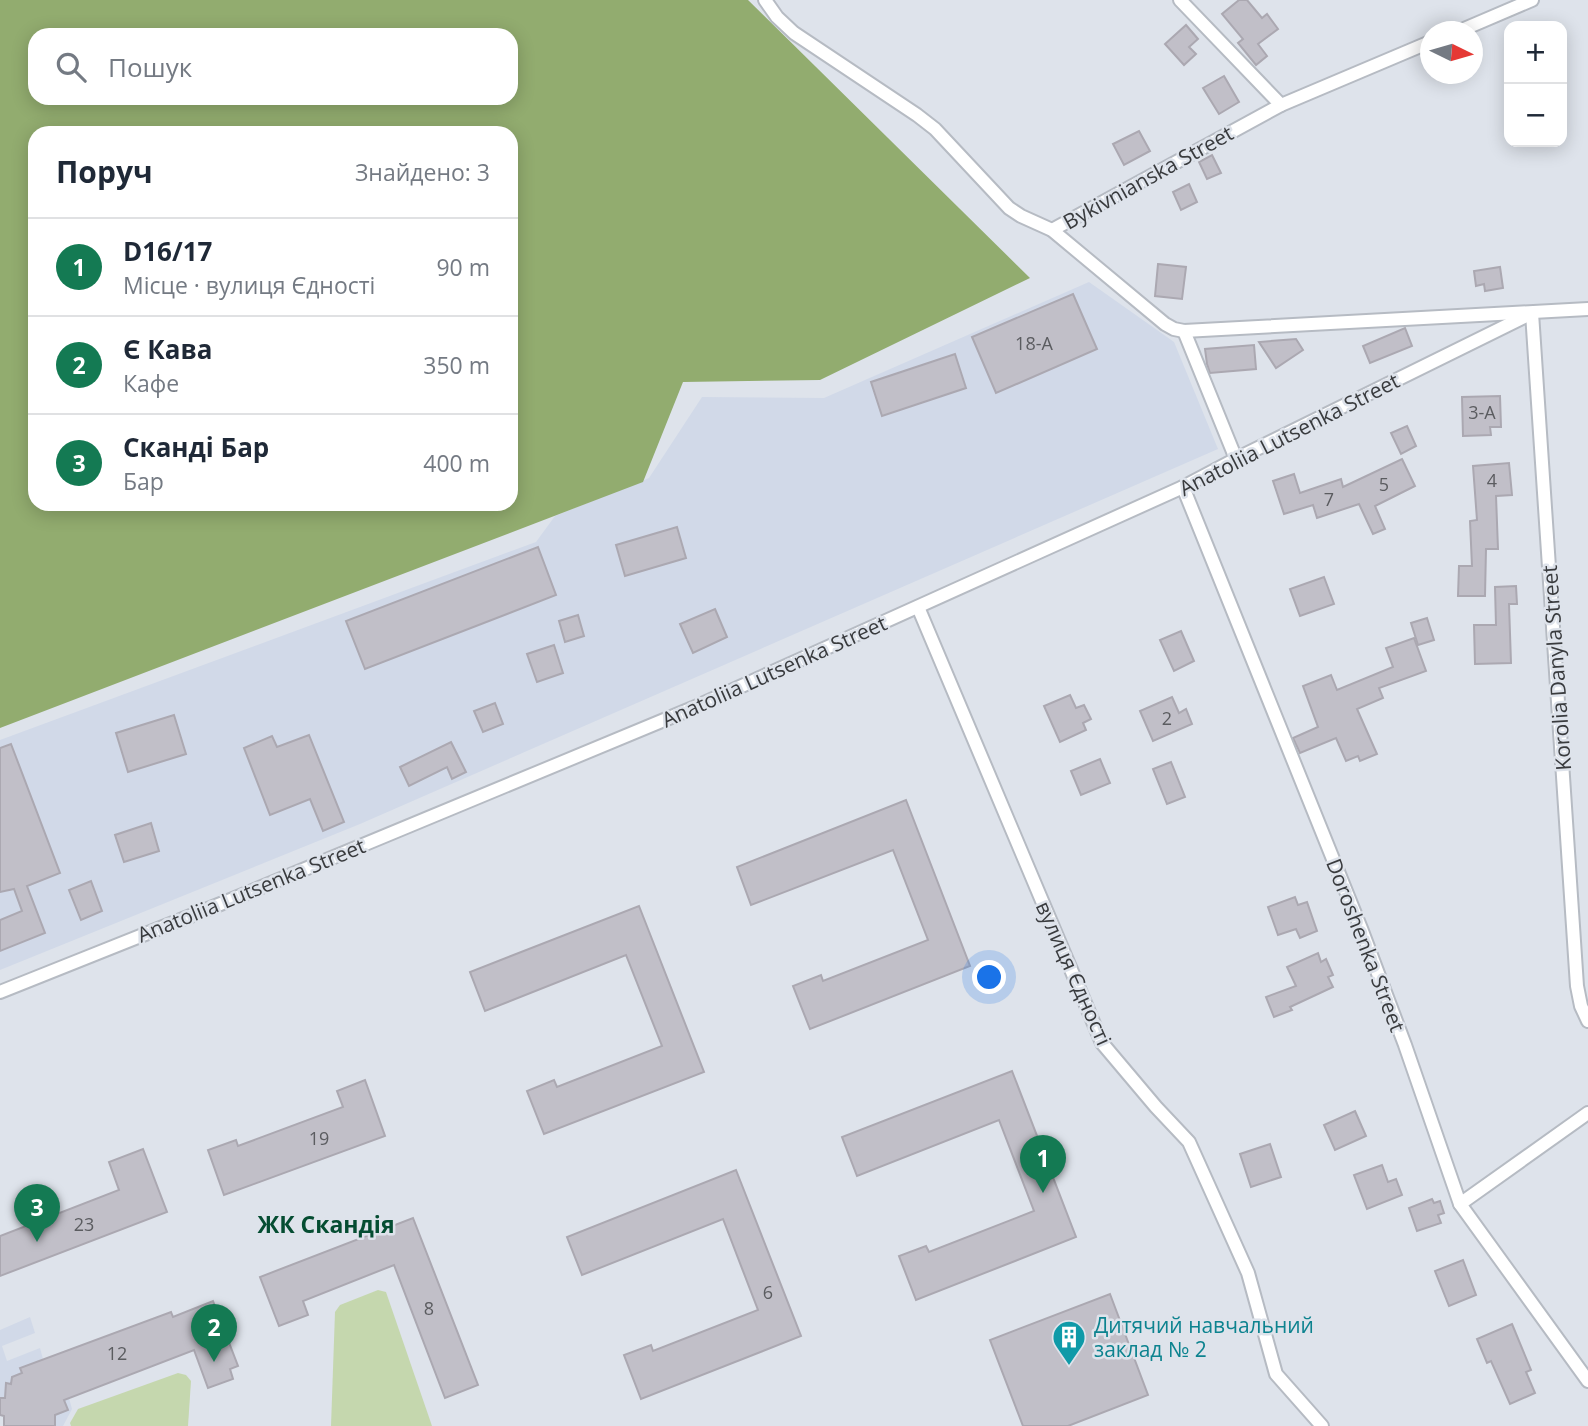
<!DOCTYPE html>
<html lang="uk">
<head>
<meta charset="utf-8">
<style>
	body { margin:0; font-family:"Open Sans",sans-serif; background:#f6f6f7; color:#1f2937 }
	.controls { position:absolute; right:21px; top:21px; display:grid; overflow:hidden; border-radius:14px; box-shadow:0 4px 18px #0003 }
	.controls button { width:63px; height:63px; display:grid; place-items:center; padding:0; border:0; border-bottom:2px solid #e0e1e3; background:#fff; color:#1f2937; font:35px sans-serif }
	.compass { position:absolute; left:1420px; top:21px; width:63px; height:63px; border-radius:50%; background:#fff; box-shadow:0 4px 18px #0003; rotate:95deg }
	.you { position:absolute; left:990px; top:978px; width:24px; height:24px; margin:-18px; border:5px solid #fff; border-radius:50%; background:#1a73e8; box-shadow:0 0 0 10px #1a73e833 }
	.badge { display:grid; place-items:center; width:46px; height:46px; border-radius:50%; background:#147a53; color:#fff; font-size:23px; font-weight:700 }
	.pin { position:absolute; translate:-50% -58px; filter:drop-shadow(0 2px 4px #0008) }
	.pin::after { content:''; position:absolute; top:37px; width:24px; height:21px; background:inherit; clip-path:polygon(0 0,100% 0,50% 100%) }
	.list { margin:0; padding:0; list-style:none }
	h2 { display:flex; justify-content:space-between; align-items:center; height:91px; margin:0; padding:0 28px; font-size:30px }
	h2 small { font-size:23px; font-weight:400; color:#747a83 }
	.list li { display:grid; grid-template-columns:46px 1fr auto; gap:21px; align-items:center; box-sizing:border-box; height:98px; padding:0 28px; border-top:2px solid #e0e1e3 }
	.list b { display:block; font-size:26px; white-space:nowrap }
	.list p { margin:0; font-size:23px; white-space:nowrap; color:#747a83 }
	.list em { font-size:23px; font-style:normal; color:#747a83 }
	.icon { flex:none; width:38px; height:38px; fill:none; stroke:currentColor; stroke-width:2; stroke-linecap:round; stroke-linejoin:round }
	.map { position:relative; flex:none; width:1588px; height:1426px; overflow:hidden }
	.search { position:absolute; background:#fff; box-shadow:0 4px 18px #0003; left:28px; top:28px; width:490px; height:77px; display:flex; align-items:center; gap:18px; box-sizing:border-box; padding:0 24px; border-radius:21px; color:#747a83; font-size:26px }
	.panel { position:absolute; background:#fff; box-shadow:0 4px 18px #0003; left:28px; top:126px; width:490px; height:385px; border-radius:21px }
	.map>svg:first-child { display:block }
	.built { fill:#d1d9e8 }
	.green { fill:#c5d7ae }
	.forest { fill:#92ac6f; fill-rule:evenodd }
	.building { fill:#c1bfc8; stroke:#aba8b1; stroke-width:2 }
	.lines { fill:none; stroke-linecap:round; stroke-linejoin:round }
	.street-casing { stroke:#b6bbc3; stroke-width:16 }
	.street { stroke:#fff; stroke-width:12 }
	.labels { text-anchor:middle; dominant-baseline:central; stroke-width:5; stroke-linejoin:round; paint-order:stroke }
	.number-label { font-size:18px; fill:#5b5c60 }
	.street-label { font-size:21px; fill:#393b3e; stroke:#dee3eb }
	.culture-label { font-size:21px; fill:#0d838f; stroke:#dee3eb; text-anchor:start }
	.neighbourhood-label { font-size:23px; font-weight:bold; fill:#054d32; stroke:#dee3eb }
</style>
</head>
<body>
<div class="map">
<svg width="1588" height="1426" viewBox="0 0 1588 1426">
	<rect width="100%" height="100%" fill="#dee3eb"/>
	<g class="built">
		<path d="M1089,282L1174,342L1218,449L360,824L0,970V740L536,542L555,516L649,478L702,397L824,398Z"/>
		<path d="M30,1317L35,1333L2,1346L7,1361L40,1348L43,1359L20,1368L22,1373L12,1377L11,1384H6L5,1398H0V1330Z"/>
		<path d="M69,1398L72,1409L63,1426H55L50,1417L68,1410L64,1400Z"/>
	</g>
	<g class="green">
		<path d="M378,1290L386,1292L432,1426H331L335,1312L340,1305Z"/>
		<path d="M178,1373L186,1375L191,1381L188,1426H71L70,1423L78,1409Z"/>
	</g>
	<path class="forest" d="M0,0H748L1030,278L820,380L683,382L643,482L0,728ZM35,35H511V98H35ZM35,133H511V504H35Z"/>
	<g class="building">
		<path d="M1239,0H1247L1262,18L1267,14L1278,29L1258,44L1267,56L1256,65L1238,43L1243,39L1222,14Z"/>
		<path d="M1186,25L1198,39L1189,47L1196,54L1184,65L1165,44Z"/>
		<path d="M1224,76L1239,102L1219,114L1203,88Z"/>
		<path d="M1139,131L1150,151L1124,165L1113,144Z"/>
		<path d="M1212,155L1221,173L1207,179L1199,162Z"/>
		<path d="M1189,184L1197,202L1181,210L1173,192Z"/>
		<path d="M1158,264L1186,267L1182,299L1155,296Z"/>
		<path d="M1500,267L1503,288L1485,291L1484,284L1476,286L1474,271Z"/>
		<path d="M1073,294L1097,349L996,393L972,337Z"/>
		<path d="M1405,328L1412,346L1370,363L1363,346Z"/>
		<path d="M1296,339L1303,350L1276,368L1259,342Z"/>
		<path d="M1254,345L1256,369L1210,373L1207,364L1205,349Z"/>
		<path d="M955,354L966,388L882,416L871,382Z"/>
		<path d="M1500,396L1501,427H1490L1491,435L1463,436L1462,397Z"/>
		<path d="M1407,426L1416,446L1401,454L1391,433Z"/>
		<path d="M1402,459L1415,486L1375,506L1385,529L1373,534L1359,504L1317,518L1313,505L1284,514L1273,481L1294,474L1300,493L1341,479L1343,487Z"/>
		<path d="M1509,463L1512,495L1496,496L1498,549H1486L1485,596H1458L1459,566H1472L1470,521L1477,520L1473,466Z"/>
		<path d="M677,527L686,558L625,576L616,545Z"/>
		<path d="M538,547L556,595L365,669L346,621Z"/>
		<path d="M1324,577L1334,604L1300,616L1290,589Z"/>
		<path d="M1516,586L1517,604H1509L1511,663L1475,664L1474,625H1496L1495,587Z"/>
		<path d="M715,609L727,637L693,653L680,624Z"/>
		<path d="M578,615L584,636L565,642L559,621Z"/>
		<path d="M1427,618L1434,640L1418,645L1411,623Z"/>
		<path d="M1181,631L1194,661L1174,671L1160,640Z"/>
		<path d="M1414,638L1426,671L1379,688L1383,698L1357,709L1377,754L1360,761L1358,756L1346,761L1336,738L1300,753L1293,738L1318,727L1303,686L1331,675L1337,690L1393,667L1386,648Z"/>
		<path d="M554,645L563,673L537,682L527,654Z"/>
		<path d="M1070,695L1076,708L1084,705L1091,719L1083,723L1086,730L1060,742L1044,706Z"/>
		<path d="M1172,697L1179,713L1186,709L1192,724L1153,741L1140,711Z"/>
		<path d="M495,703L503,724L483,732L474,711Z"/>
		<path d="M174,715L186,754L128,772L116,733Z"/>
		<path d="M309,735L344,822L323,831L310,799L270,815L244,748L272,736L277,747Z"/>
		<path d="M451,742L466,772L452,779L447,767L409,786L400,767Z"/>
		<path d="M11,744L60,873L27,886L45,933L0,951V920L22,911L14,889L0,892V748Z"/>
		<path d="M1100,759L1110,783L1081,795L1071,771Z"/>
		<path d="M1171,762L1185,797L1167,804L1153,769Z"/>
		<path d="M906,800L970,966L810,1029L793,986L821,975L823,981L928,940L893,850L751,905L737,867Z"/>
		<path d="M151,823L159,851L124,862L115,835Z"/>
		<path d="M91,881L102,911L81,920L69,890Z"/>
		<path d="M1295,897L1298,905L1307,902L1317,931L1300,938L1296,929L1278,935L1268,907Z"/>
		<path d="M639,906L704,1072L544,1134L527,1091L554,1080L557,1087L662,1046L626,955L485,1011L470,972Z"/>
		<path d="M1318,953L1321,962L1326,959L1333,975L1328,977L1333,987L1290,1007L1292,1010L1274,1017L1266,997L1296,986L1287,967Z"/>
		<path d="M1012,1071L1076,1237L916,1300L899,1256L926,1246L929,1252L1034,1211L999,1120L857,1176L842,1137Z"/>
		<path d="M365,1080L385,1136L224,1195L208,1150L236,1140L238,1146L343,1107L337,1091Z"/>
		<path d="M1355,1111L1366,1136L1335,1150L1324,1125Z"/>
		<path d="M1270,1144L1281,1177L1251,1187L1240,1154Z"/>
		<path d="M143,1149L167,1212L0,1276V1236L119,1190L109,1162Z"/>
		<path d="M1382,1165L1388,1182L1396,1179L1402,1195L1367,1209L1354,1175Z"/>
		<path d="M736,1170L801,1336L641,1399L624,1355L651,1345L653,1351L758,1310L723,1219L582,1275L567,1237Z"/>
		<path d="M1432,1199L1434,1203L1440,1201L1444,1213L1438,1215L1441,1223L1417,1231L1409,1208Z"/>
		<path d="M413,1218L478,1385L445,1398L394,1265L303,1301L308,1315L279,1326L260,1277Z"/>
		<path d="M1463,1260L1476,1295L1449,1306L1435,1271Z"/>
		<path d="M1110,1294L1148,1395L1068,1426H1023L990,1340Z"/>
		<path d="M213,1301L238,1366L230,1369L233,1379L208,1388L194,1350L64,1400L68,1410L55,1415V1426H4V1416L0,1415V1398H5L6,1383L11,1384L12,1377L22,1373L20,1368L171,1312L173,1317Z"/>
		<path d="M1512,1324L1531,1370L1526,1372L1535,1393L1510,1404L1491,1361L1487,1363L1477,1339Z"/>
	</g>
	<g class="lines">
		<defs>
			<g id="street">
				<path d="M765,0L777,17L794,33L917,115L935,129L1009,208L1021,216L1052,230L1165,324L1174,329L1184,331L1588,309"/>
				<path d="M1180,0L1281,105"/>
				<path d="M1457,32L1532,0"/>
				<path d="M1052,230L1281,105L1430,42"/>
				<path d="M1532,313L1577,986L1581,1006L1588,1021"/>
				<path d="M1184,331L1236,459"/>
				<path d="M1183,487L1362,931L1405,1045L1460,1204L1588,1381"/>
				<path d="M918,607L1102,1043L1156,1107L1189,1142L1248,1273L1276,1374L1322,1426"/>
				<path d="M0,992L228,901L693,708L1183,487L1236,459L1532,313"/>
				<path d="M1460,1204L1588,1113"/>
			</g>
		</defs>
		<use href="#street" class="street-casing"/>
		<use href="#street" class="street"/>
	</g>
	<defs>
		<symbol id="building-pin" viewBox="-11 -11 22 30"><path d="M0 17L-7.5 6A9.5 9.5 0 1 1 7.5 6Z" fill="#0f9aa8" stroke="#dee3eb"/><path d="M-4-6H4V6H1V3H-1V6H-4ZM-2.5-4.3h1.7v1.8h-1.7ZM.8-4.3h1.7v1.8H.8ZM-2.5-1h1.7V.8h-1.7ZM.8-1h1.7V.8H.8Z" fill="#fff"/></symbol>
	</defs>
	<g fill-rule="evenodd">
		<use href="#building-pin" x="1050" y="1318" width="38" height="52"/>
	</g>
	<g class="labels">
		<g class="number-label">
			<text x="1034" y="343">18-А</text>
			<text x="1482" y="412">3-А</text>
			<text x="1492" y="480">4</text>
			<text x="1384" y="484">5</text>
			<text x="1329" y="499">7</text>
			<text x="1167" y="718">2</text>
			<text x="319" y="1138">19</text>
			<text x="84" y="1224">23</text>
			<text x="768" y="1292">6</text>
			<text x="429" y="1308">8</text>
			<text x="117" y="1353">12</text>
		</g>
		<g class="street-label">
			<text transform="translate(1148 177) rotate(-29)">Bykivnianska Street</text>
			<text transform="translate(1289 434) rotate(-27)">Anatoliia Lutsenka Street</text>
			<text transform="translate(1556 668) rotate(-94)">Korolia Danyla Street</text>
			<text transform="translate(774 671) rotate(-24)">Anatoliia Lutsenka Street</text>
			<text transform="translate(251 890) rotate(-22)">Anatoliia Lutsenka Street</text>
			<text transform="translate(1366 945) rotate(69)">Doroshenka Street</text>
			<text transform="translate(1074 973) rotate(66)">вулиця Єдності</text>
		</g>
		<g class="culture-label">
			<text x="1094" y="1325">Дитячий навчальний<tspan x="1094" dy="24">заклад № 2</tspan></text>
		</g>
		<g class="neighbourhood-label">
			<text x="326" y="1224">ЖК Скандія</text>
		</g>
	</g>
</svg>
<div class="controls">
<button>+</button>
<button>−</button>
</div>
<svg class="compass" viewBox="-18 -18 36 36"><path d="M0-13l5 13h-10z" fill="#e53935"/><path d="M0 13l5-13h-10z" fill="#747a83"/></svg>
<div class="you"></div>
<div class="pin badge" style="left:1043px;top:1193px">1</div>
<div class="pin badge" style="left:214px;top:1362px">2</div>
<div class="pin badge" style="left:37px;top:1242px">3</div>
<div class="search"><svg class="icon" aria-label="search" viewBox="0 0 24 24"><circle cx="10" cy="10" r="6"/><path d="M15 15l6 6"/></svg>Пошук</div>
<section class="panel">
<h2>Поруч<small>Знайдено: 3</small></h2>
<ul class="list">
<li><span class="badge">1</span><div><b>D16/17</b><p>Місце · вулиця Єдності</p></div><em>90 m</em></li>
<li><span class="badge">2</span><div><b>Є Кава</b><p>Кафе</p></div><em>350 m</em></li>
<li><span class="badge">3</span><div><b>Сканді Бар</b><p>Бар</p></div><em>400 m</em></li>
</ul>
</section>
</div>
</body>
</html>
